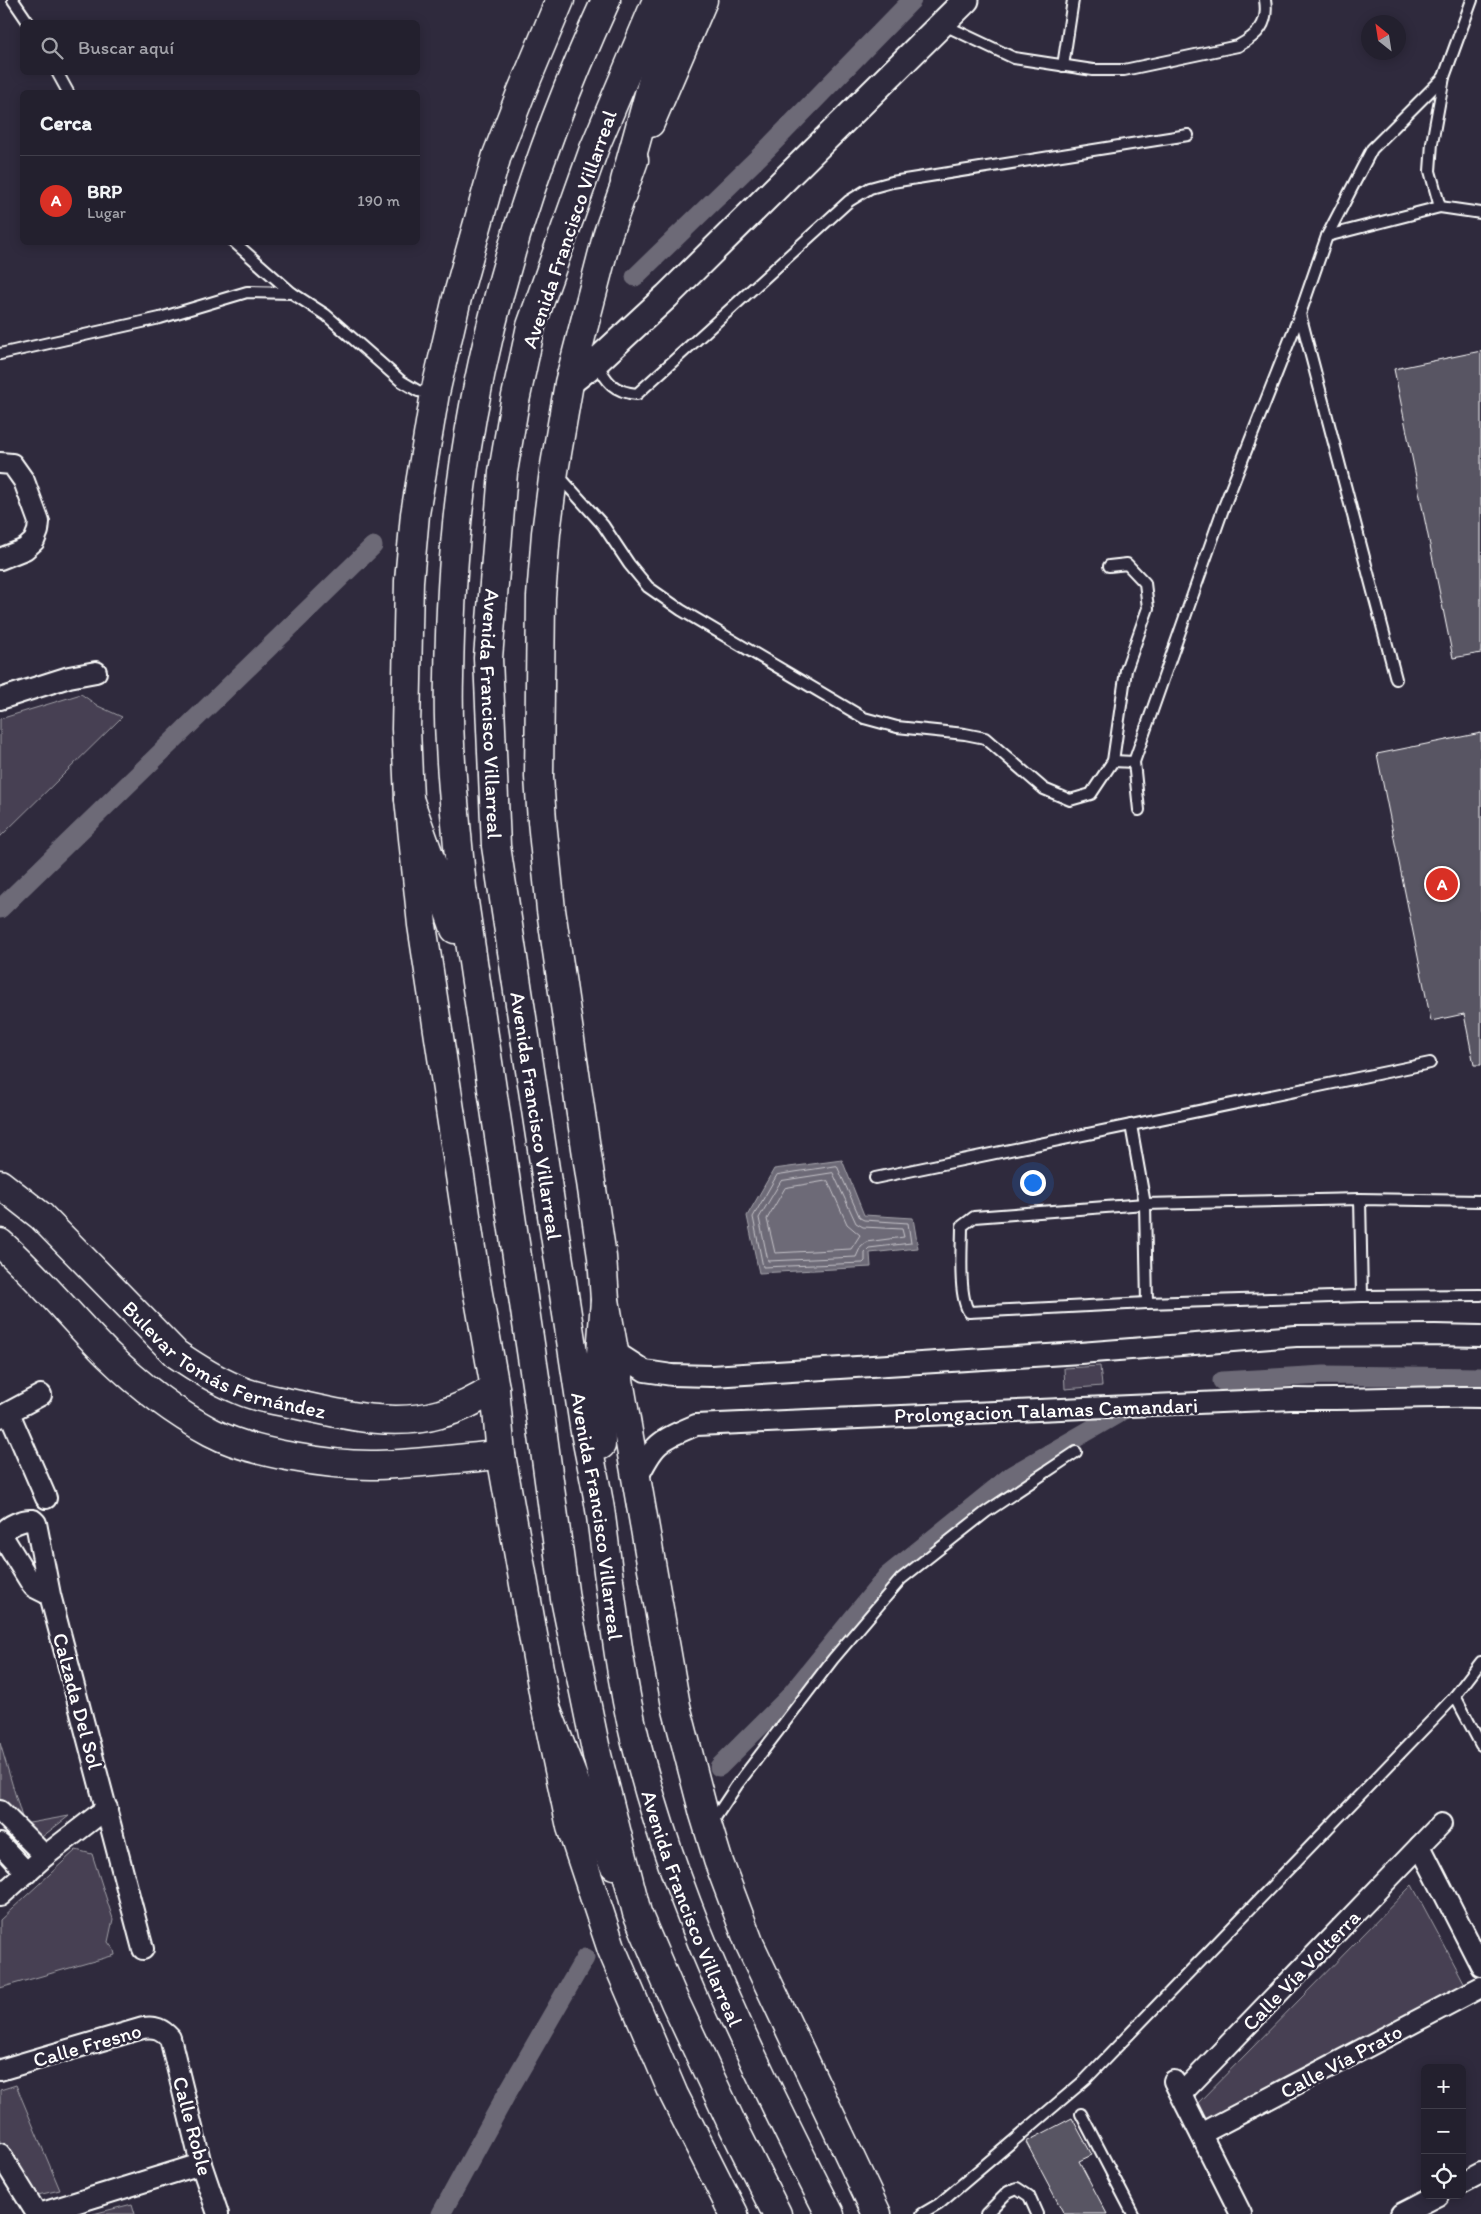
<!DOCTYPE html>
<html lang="es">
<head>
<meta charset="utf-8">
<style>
	body { margin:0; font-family:Itim,sans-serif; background:#2b2836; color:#f1f3f6 }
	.controls { position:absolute; right:15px; bottom:15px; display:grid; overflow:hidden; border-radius:8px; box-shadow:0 2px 12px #0003 }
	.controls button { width:45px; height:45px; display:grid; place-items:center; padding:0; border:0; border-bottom:1px solid #403e4a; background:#23202e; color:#f1f3f6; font:25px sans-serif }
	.compass { position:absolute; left:1361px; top:15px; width:45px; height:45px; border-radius:50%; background:#23202e; box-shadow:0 2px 12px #0003; rotate:330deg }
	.you { position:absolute; left:1032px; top:1182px; width:18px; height:18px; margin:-12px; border:4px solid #fff; border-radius:50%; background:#1a73e8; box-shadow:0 0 0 8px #1a73e833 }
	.badge { display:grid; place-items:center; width:32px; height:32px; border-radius:50%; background:#d93025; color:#fff; font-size:16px; font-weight:700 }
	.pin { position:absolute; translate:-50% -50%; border:2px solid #fff; box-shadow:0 1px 5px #0006 }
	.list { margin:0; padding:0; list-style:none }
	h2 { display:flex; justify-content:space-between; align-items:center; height:65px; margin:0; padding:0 20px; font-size:21px }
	h2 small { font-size:16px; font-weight:400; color:#a3a3aa }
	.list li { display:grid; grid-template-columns:32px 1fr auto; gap:15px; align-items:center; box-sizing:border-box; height:90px; padding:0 20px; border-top:1px solid #403e4a }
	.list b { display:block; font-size:19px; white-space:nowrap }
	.list p { margin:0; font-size:16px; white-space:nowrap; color:#a3a3aa }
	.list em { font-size:16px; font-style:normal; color:#a3a3aa }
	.icon { flex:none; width:28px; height:28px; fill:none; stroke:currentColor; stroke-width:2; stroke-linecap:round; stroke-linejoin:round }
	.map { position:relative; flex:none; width:1481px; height:2214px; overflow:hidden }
	.search { position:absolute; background:#23202e; box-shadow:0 2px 12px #0003; left:20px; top:20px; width:400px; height:55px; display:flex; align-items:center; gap:12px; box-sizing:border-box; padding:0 18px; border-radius:8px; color:#a3a3aa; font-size:19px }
	.panel { position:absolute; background:#23202e; box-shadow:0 2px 12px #0003; left:20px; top:90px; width:400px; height:155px; border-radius:8px }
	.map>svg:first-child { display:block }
	.green { fill:#464152; stroke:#a2a0a8 }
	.water { fill:#6d6a77; stroke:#a7a6ad }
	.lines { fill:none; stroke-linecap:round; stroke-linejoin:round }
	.shore { stroke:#c5c3c9; stroke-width:1 }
	.canal { stroke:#6d6a77; stroke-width:19 }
	.building { fill:#595564; stroke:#fff }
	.service-casing { stroke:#fff; stroke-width:14 }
	.minor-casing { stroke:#fff; stroke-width:24 }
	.tertiary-casing { stroke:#fff; stroke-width:29 }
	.secondary-casing { stroke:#fff; stroke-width:31 }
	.primary-casing { stroke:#fff; stroke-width:31 }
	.trunk-casing { stroke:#fff; stroke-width:31 }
	.service { stroke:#2f2a3d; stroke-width:10 }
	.minor { stroke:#2f2a3d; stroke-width:20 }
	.tertiary { stroke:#2f2a3d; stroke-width:25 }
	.secondary { stroke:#2f2a3d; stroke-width:28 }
	.primary { stroke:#2f2a3d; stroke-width:28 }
	.trunk { stroke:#2f2a3d; stroke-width:28 }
	.labels { text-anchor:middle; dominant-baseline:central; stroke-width:5; stroke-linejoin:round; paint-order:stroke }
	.street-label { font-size:21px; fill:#fff; stroke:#2f2a3d }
</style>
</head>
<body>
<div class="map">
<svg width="1481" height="2214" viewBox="0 0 1481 2214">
	<rect width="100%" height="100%" fill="#2f2a3d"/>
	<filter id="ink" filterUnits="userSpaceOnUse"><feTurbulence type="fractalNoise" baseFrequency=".02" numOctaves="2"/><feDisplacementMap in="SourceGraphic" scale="10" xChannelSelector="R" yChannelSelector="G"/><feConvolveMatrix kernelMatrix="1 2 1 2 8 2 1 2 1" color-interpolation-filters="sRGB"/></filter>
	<g filter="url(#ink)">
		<g class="green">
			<path d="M81,694L98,706L122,717L0,837V719Z"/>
			<path d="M1100,1366L1102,1386L1065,1389L1064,1368Z"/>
			<path d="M0,1743L24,1824L69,1816L34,1843L0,1807Z"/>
			<path d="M76,1850L92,1854L113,1919L108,1942L114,1950L115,1955L0,1988V1920Z"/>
			<path d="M1412,1885L1466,1986L1200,2123L1193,2108Z"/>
			<path d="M16,2085L60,2190L33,2196L0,2145V2090Z"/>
			<path d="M132,2204L135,2214H93Z"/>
		</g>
		<path class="water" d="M842,1160L864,1215L913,1218L918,1248L870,1253L871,1267L759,1273L747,1216L774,1169Z"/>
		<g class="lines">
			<g class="shore">
				<path d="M837,1166L860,1218L864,1220L908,1223L911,1243L869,1248L865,1252V1261L863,1263L763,1267L753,1217L777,1175Z"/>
				<path d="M833,1173L856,1223L863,1227L902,1229L904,1237L866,1242L861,1246L856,1257L768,1261L759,1218L781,1181Z"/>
				<path d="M828,1181L847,1224L860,1235L851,1249L775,1253L767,1219L785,1188Z"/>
			</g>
			<g class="canal">
				<path d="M635,277L764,152L912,0"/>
				<path d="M0,909L373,546"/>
				<path d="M1222,1381L1324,1375L1481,1377"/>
				<path d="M719,1767L788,1698L887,1576L1012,1475L1121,1412"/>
				<path d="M441,2214L506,2095L585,1958"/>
			</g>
		</g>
		<g class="building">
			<path d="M1481,351V653L1453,658L1394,369Z"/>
			<path d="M1481,733V1065H1474L1464,1014L1431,1021L1377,754Z"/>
			<path d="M1072,2118L1092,2155L1079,2161L1107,2214H1064L1026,2142Z"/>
		</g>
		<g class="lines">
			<defs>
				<g id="service">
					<path d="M13,0L28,22"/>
					<path d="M942,24L1014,58L1093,70H1124L1238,46C1258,35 1269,24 1265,0"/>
					<path d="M1063,66L1073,0"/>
					<path d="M57,72L68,92"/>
					<path d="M1444,77L1432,143L1430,171L1440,207L1481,213"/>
					<path d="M1327,236L1440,207"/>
					<path d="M234,242L292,293"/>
					<path d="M1300,314L1396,679"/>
					<path d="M0,354L160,318L247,292L292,293L326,315L401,381L418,391L435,393"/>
					<path d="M597,362C606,382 614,392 637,394L849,201L870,188L892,182L1188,135"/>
					<path d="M558,475L603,525L629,564L648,587L681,610L864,718L897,727L965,734L985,738L1044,789L1070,800L1091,794L1113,761L1126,670L1148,608L1145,583L1127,564L1109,566"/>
					<path d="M1113,761L1134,762"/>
					<path d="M1139,810L1134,762L1223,509L1300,314L1327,236L1372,149L1444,77L1472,0"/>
					<path d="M1131,1125L1145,1204L1147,1303"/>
					<path d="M875,1178L1430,1063"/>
					<path d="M1360,1199L1362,1296"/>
					<path d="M1481,1201L1360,1199L1145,1204L974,1217L962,1226C962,1247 958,1296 969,1312L1147,1303L1362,1296L1481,1295"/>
					<path d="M1455,1696L1481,1745"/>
					<path d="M711,1824L737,1785L833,1659L901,1579L986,1512L1076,1452"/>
					<path d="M1081,2114L1133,2214"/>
					<path d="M922,2214L939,2204L1086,2079L1439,1713L1455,1696L1481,1662"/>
					<path d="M986,2214L1008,2192L1017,2188L1029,2196L1037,2214"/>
				</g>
				<g id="minor">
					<path d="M0,463L12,464L24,481L39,522L38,531L34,541L25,549L0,559"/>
					<path d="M0,699L69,677L96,672"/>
					<path d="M614,1351L645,1371L672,1375L712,1376L1080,1353L1296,1336L1435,1335L1481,1336"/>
					<path d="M9,1413L46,1498"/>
					<path d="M0,1417L41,1395"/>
					<path d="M636,1481C654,1443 658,1441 696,1425L1292,1399C1355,1400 1418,1396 1481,1397"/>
					<path d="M50,1595L34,1587L31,1583L4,1539L3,1533C9,1525 23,1519 33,1520L36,1523L50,1595L143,1949"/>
					<path d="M0,1811L45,1856"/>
					<path d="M0,1844L27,1873"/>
					<path d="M1420,1846L1481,1966"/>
					<path d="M0,1896L45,1856L107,1808"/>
					<path d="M0,2070L143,2028C155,2026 162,2029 170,2038L201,2164L218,2214"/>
					<path d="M1174,2081L1241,2214"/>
					<path d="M1181,2094L1441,1824"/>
					<path d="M1201,2134L1481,1987"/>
					<path d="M0,2154L37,2214"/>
					<path d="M1462,2183L1481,2173"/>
					<path d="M39,2214L201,2164"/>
					<path d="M1401,2214L1438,2195"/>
				</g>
				<path id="tertiary" d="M569,383L597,361L667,296L966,0"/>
				<g id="secondary">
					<path id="s1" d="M0,1184L41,1216L176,1354C195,1367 214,1379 235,1388C253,1397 275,1400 294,1404C340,1414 393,1428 440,1414C460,1409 477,1400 495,1388"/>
					<path d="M0,1243C39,1277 71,1318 108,1355C139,1385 172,1411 211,1432C250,1453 331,1466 377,1465C418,1464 460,1458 501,1455"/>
				</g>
				<g id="primary">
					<path d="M560,0L521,93L497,155L457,298L435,393L415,514L409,581L406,729L409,799L422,925L477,1288L495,1388L501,1455L546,1708L571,1827L612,1950L674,2095L734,2214"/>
					<path d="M650,123L703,0"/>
					<path d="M634,160L608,233L569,383L554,471L546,533L541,597L539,777L542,821L551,910L602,1257L605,1300L676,1706L704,1814L718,1860L750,1945L877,2214"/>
				</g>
				<g id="trunk">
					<path d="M606,0C539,146 489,300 465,459C454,531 450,605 449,678C447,746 456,821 462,888L536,1384L565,1599L597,1755L637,1913L675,2002L732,2124L777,2214"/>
					<path id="s2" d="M657,0L594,149L531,326L515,401L503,472L488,658L496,846L584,1426C589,1456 597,1486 601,1516C611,1592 618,1669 636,1743C677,1909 753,2063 830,2214"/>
					<path d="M625,181L675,0"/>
					<path d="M409,799L455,929"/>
					<path d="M601,1445L600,1367L605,1300"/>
					<path d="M546,1708L576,1785L614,1865"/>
				</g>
			</defs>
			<use href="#service" class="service-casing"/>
			<use href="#minor" class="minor-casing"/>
			<use href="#tertiary" class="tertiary-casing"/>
			<use href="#secondary" class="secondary-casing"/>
			<use href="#primary" class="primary-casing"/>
			<use href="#trunk" class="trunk-casing"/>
			<use href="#service" class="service"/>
			<use href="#minor" class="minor"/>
			<use href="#tertiary" class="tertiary"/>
			<use href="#secondary" class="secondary"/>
			<use href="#primary" class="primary"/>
			<use href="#trunk" class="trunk"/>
		</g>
	</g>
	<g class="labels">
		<g class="street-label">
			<text transform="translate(569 229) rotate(-71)">Avenida Francisco Villarreal</text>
			<text stroke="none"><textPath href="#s2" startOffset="741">Avenida Francisco Villarreal</textPath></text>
			<text stroke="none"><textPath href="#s2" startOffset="1146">Avenida Francisco Villarreal</textPath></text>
			<text stroke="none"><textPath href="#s1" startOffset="291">Bulevar Tomás Fernández</textPath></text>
			<text transform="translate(1046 1410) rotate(-2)">Prolongacion Talamas Camandari</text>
			<text stroke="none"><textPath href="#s2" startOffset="1551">Avenida Francisco Villarreal</textPath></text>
			<text transform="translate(78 1701) rotate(75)">Calzada Del Sol</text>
			<text stroke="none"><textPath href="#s2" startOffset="1956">Avenida Francisco Villarreal</textPath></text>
			<text transform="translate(1301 1970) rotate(-46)">Calle Vía Volterra</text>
			<text transform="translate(87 2045) rotate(-16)">Calle Fresno</text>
			<text transform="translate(1341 2061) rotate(-28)">Calle Vía Prato</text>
			<text transform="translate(193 2126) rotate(75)">Calle Roble</text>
		</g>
	</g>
</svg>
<div class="controls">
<button>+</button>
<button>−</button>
<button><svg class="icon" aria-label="locate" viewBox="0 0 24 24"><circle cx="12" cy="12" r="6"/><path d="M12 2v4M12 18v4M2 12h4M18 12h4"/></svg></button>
</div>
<svg class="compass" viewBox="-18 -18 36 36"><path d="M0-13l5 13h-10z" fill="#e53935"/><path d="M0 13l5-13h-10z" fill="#a3a3aa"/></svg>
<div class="you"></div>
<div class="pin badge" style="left:1442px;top:884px">A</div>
<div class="search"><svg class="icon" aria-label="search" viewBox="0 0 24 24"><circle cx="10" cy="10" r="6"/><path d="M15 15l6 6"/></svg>Buscar aquí</div>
<section class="panel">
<h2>Cerca<small></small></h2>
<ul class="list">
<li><span class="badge">A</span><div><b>BRP</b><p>Lugar</p></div><em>190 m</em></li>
</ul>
</section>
</div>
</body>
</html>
